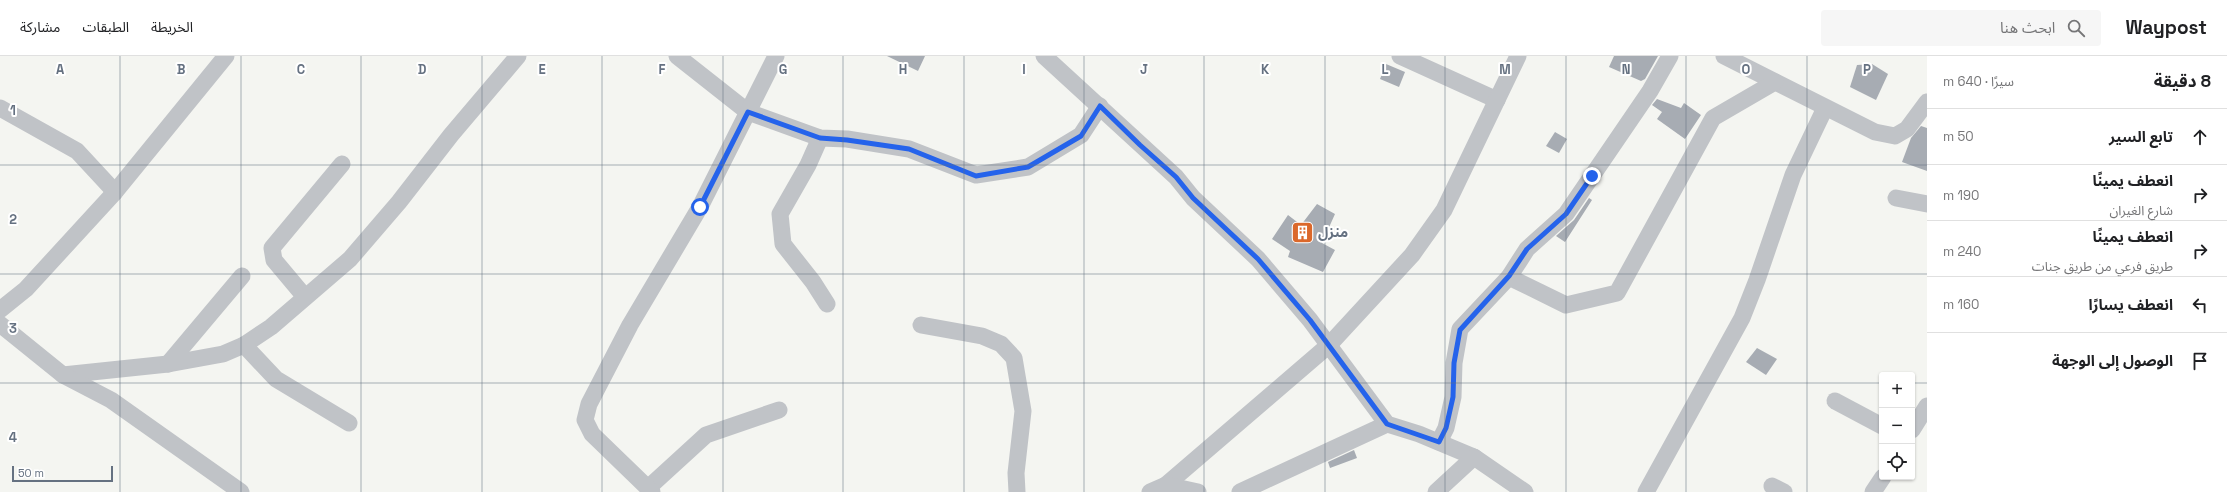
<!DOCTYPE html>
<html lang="ar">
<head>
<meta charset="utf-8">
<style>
	body { margin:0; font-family:"Space Grotesk","Noto Sans Arabic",sans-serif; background:#f6f6f6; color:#202124; direction:rtl }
	.controls { position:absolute; right:12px; bottom:12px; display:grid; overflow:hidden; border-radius:4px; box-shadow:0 1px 3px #0004 }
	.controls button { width:36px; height:36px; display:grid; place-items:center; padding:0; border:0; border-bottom:1px solid #e0e0e0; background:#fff; color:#202124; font:20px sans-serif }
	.scale { position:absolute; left:12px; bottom:10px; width:101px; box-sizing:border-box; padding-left:4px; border:2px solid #657181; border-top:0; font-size:11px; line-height:14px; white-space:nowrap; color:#657181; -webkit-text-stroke:3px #fff; paint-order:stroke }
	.stop { position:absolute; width:12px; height:12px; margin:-9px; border:3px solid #2563eb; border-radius:50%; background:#fff }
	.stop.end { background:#2563eb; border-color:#fff; box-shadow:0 1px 4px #0008 }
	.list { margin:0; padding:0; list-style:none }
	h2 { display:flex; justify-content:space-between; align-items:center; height:52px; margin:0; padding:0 16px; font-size:17px }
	h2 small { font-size:13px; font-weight:400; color:#757577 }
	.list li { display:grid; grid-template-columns:26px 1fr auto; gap:12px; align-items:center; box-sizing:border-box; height:56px; padding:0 16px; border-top:1px solid #e0e0e0 }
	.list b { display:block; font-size:15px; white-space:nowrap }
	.list p { margin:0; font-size:13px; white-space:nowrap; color:#757577 }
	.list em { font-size:13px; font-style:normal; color:#757577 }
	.icon { flex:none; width:22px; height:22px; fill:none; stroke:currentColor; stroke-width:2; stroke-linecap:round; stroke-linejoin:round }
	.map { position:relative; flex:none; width:1927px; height:436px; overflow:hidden; direction:ltr }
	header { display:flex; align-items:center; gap:24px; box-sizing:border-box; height:56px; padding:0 20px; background:#fff; border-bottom:1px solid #e0e0e0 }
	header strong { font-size:19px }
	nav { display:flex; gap:22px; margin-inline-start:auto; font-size:14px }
	.search { width:280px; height:36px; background:#f6f6f6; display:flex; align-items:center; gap:10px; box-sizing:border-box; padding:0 14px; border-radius:4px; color:#757577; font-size:15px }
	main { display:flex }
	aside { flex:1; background:#fff }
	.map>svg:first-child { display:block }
	.building { fill:#a7acb3 }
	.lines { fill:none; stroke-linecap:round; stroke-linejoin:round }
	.minor { stroke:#c0c3c7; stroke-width:17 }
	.route { stroke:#2563eb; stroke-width:5 }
	.grid { fill:none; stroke:#657181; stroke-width:1; stroke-opacity:0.55 }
	.labels { text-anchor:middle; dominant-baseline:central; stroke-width:4; stroke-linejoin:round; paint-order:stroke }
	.poi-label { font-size:14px; font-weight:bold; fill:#657181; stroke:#fff; text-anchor:start }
	.grid-label { font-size:13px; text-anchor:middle; font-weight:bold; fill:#657181; stroke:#fff; stroke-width:4; stroke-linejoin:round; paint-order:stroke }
</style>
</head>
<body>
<header>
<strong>Waypost</strong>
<div class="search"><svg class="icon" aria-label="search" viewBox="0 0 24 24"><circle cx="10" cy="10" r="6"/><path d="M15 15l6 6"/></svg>ابحث هنا</div>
<nav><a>الخريطة</a><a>الطبقات</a><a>مشاركة</a></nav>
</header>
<main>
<aside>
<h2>8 دقيقة<small>سيرًا · 640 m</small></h2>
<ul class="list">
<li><svg class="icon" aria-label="ahead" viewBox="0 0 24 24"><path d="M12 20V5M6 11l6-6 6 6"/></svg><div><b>تابع السير</b></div><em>50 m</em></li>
<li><svg class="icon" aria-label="right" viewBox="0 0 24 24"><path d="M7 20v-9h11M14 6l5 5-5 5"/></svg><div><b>انعطف يمينًا</b><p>شارع الغيران</p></div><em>190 m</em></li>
<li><svg class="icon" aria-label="right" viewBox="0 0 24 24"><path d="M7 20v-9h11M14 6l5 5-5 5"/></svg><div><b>انعطف يمينًا</b><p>طريق فرعي من طريق جنات</p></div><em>240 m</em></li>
<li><svg class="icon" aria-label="left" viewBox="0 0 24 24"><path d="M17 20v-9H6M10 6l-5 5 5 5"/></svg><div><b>انعطف يسارًا</b></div><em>160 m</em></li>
<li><svg class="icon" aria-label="arrive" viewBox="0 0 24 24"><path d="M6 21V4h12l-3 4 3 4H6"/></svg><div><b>الوصول إلى الوجهة</b></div></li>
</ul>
</aside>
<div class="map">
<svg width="1927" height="436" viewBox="0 0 1927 436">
	<rect width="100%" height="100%" fill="#f4f5f1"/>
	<g class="building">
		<path d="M887,0H925L918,15Z"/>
		<path d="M1614,0H1658L1645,23L1641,25L1609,11Z"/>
		<path d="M1386,8L1405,16L1399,31L1380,23Z"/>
		<path d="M1872,8L1888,18L1876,44L1850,31L1857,9Z"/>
		<path d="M1657,43L1681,52L1684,47L1701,59L1685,83L1657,63L1662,56L1652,49Z"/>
		<path d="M1921,70L1927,72V115L1902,106L1911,82Z"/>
		<path d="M1555,76L1567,83L1559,97L1546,90Z"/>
		<path d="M1589,142L1592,144L1565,186L1556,180L1574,164Z"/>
		<path d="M1317,148L1335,158L1322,187L1335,194L1323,216L1288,201L1290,195L1272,183L1288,159L1301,169Z"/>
		<path d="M1757,292L1777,303L1766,319L1746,306Z"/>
		<path d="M1354,394L1357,402L1330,412L1328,406Z"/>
	</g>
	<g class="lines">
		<g class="minor">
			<path d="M677,0L748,56L820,82L847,83L909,93L976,119L1028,111L1081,79L1100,50"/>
			<path d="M1044,0L1176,121L1193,142L1258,203L1310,264L1387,368L1419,378L1474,401L1525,436"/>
			<path d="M1400,0L1497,44"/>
			<path d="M1724,0L1875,76L1895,80L1907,73L1927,46"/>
			<path d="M0,52L77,95L115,136"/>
			<path d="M820,82L808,109L780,158L783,188L813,226L827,248"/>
			<path d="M1896,142L1927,148"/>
			<path d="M1509,221L1566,249L1617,237L1713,62L1775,26"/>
			<path d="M305,241L274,204L272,192L342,108"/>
			<path d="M0,254L26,233L115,136L226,0"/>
			<path d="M0,268L63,319L168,308L223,298L244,289L271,271L350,203L399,146L451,79L518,0"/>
			<path d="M921,269L982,280L1001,288L1014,302L1023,355L1016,417L1017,436"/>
			<path d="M244,289L276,323L349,367"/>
			<path d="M168,308L242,220"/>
			<path d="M63,319L111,344L241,436"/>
			<path d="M1835,345L1882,370"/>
			<path d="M1912,374L1927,350"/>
			<path d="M1439,386L1446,372L1453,341L1454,307L1460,273L1509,221L1527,193L1566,158L1650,35L1670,0"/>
			<path d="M1166,429L1329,289L1412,199L1444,154L1518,0"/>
			<path d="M1772,430L1784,436"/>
			<path d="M648,432L706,379L779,354"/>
			<path d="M652,436L592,378L585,364L589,348L630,269L700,151L776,0"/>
			<path d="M1150,436L1166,429L1198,436"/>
			<path d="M1240,436L1387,368"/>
			<path d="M1436,436L1474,401"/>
			<path d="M1646,436L1742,262L1757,224L1793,119L1825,52"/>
			<path d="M1873,436L1883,421"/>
		</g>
	</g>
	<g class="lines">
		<path class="route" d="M700,151L748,56L820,82L847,84L909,93L976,120L1028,111L1081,80L1100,50L1140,89L1176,121L1193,142L1258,203L1310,264L1387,368L1439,386L1446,372L1453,341L1454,307L1460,274L1509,220L1527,193L1566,158L1592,120"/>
	</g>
	<path class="grid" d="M120,0V436M241,0V436M361,0V436M482,0V436M602,0V436M723,0V436M843,0V436M964,0V436M1084,0V436M1204,0V436M1325,0V436M1445,0V436M1566,0V436M1686,0V436M1807,0V436M0,109H1927M0,218H1927M0,327H1882M1912,327H1927"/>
	<defs>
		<symbol id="building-square" viewBox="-11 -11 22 22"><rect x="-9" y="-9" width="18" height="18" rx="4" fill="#db682b" stroke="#fff"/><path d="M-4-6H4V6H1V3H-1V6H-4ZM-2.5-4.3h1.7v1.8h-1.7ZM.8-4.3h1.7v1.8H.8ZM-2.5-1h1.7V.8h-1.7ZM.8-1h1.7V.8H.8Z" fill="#fff"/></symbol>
	</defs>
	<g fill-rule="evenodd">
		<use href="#building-square" x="1290" y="164" width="25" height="25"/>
	</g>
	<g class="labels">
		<g class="poi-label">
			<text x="1318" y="176">منزل</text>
		</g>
	</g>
	<g class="grid-label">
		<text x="60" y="18">A</text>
		<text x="181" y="18">B</text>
		<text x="301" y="18">C</text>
		<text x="422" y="18">D</text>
		<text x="542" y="18">E</text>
		<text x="662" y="18">F</text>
		<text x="783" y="18">G</text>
		<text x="903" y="18">H</text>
		<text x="1024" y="18">I</text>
		<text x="1144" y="18">J</text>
		<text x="1265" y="18">K</text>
		<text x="1385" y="18">L</text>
		<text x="1505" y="18">M</text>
		<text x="1626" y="18">N</text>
		<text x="1746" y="18">O</text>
		<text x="1867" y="18">P</text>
		<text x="13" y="59">1</text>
		<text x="13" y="168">2</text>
		<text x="13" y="277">3</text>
		<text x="13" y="386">4</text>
	</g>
</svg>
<div class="controls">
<button>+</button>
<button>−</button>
<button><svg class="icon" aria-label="locate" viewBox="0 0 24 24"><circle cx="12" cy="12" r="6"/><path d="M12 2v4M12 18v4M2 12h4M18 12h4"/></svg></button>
</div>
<div class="scale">50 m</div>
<div class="stop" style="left:700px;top:151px"></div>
<div class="stop end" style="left:1592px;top:120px"></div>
</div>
</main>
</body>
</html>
